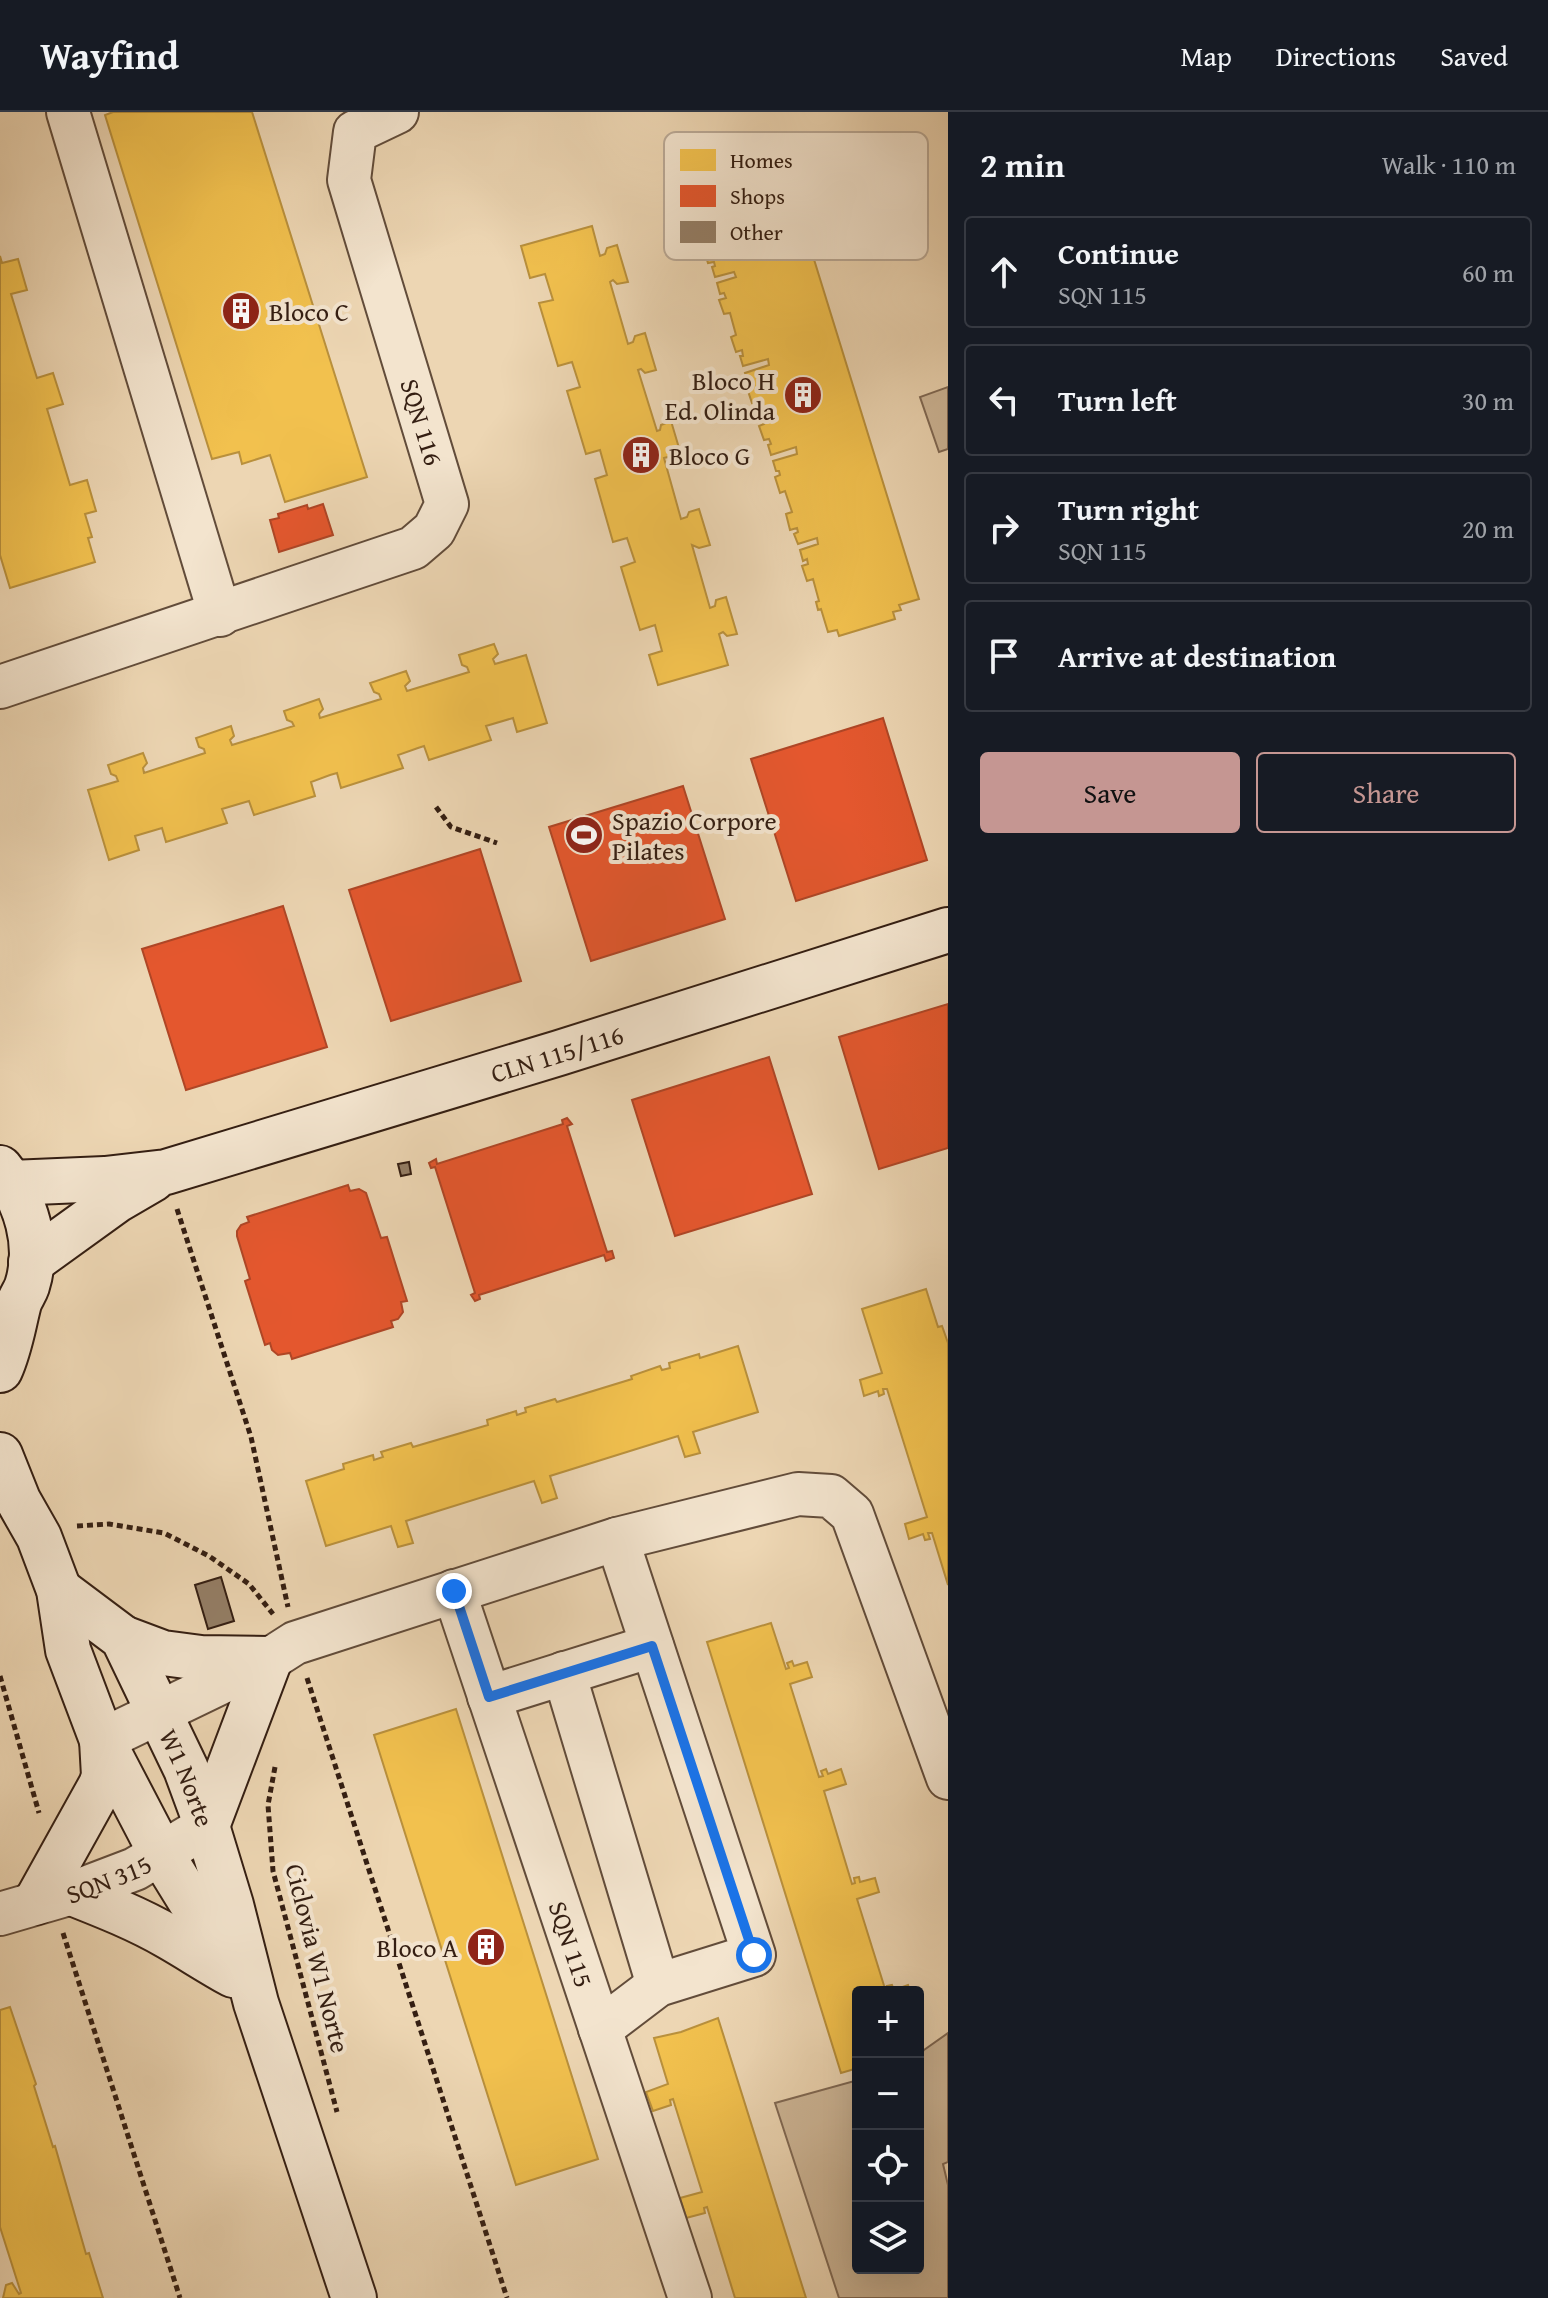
<!DOCTYPE html>
<html lang="en">
<head>
<meta charset="utf-8">
<style>
	body { margin:0; font-family:"Gentium Book Plus",serif; background:#242831; color:#f1f3f6 }
	.controls { position:absolute; right:24px; bottom:24px; display:grid; overflow:hidden; border-radius:8px; box-shadow:0 8px 32px #0002 }
	.controls button { width:72px; height:72px; display:grid; place-items:center; padding:0; border:0; border-bottom:2px solid #363941; background:#171b24; color:#f1f3f6; font:40px sans-serif }
	.stop { position:absolute; width:24px; height:24px; margin:-18px; border:6px solid #1a73e8; border-radius:50%; background:#fff }
	.stop.end { background:#1a73e8; border-color:#fff; box-shadow:0 2px 8px #0008 }
	.list { margin:0; padding:0; list-style:none }
	h2 { display:flex; justify-content:space-between; align-items:center; height:104px; margin:0; padding:0 32px; font-size:34px }
	h2 small { font-size:26px; font-weight:400; color:#9ea1a6 }
	.list li { display:grid; grid-template-columns:52px 1fr auto; gap:24px; align-items:center; box-sizing:border-box; height:112px; margin:0 16px 16px; padding:0 16px; border:2px solid #363941; border-radius:8px }
	.list b { display:block; font-size:30px; white-space:nowrap }
	.list p { margin:0; font-size:26px; white-space:nowrap; color:#9ea1a6 }
	.list em { font-size:26px; font-style:normal; color:#9ea1a6 }
	.actions { display:flex; gap:16px; padding:24px 32px }
	.actions a { flex:1; padding:18px 0; border:2px solid #c59692; border-radius:8px; text-align:center; font-size:28px; color:#c59692 }
	.actions .main { background:#c59692; color:#111 }
	.icon { flex:none; width:44px; height:44px; fill:none; stroke:currentColor; stroke-width:2; stroke-linecap:round; stroke-linejoin:round }
	.map { position:relative; flex:none; width:948px; height:2186px; overflow:hidden }
	header { display:flex; align-items:center; gap:48px; box-sizing:border-box; height:112px; padding:0 40px; background:#171b24; border-bottom:2px solid #363941 }
	header strong { font-size:38px }
	nav { display:flex; gap:44px; margin-inline-start:auto; font-size:28px }
	main { display:flex }
	aside { flex:1; background:#171b24 }
	.map>svg:first-child { display:block }
	.green { fill:#ceb798; stroke:#816a55; stroke-width:2 }
	.homes { fill:#f2c14e; stroke:#b9903c; stroke-width:2 }
	.shops { fill:#e4572e; stroke:#af4626; stroke-width:2 }
	.building { fill:#947e66; stroke:#341e12; stroke-width:2 }
	.lines { fill:none; stroke-linecap:round; stroke-linejoin:round }
	.street-casing { stroke:#624c3a; stroke-width:46 }
	.secondary-casing { stroke:#341e12; stroke-width:48 }
	.path { stroke:#341e12; stroke-width:5; stroke-dasharray:6 4; stroke-linecap:butt }
	.street { stroke:#f3e4ce; stroke-width:42 }
	.secondary { stroke:#f3e4ce; stroke-width:44 }
	.route { stroke:#1a73e8; stroke-width:10 }
	.labels { text-anchor:middle; dominant-baseline:central; stroke-width:8; stroke-linejoin:round; paint-order:stroke }
	.poi-label { font-size:26px; fill:#341e12; stroke:#f3e4ce; text-anchor:start }
	.street-label { font-size:26px; fill:#341e12; stroke:#f3e4ce }
	.key { fill:#f3e4ce; stroke:#baa996; stroke-width:2 }
	.key-label { font-size:22px; fill:#341e12 }
</style>
</head>
<body>
<header>
<strong>Wayfind</strong>
<nav><a>Map</a><a>Directions</a><a>Saved</a></nav>
</header>
<main>
<div class="map">
<svg width="948" height="2186" viewBox="0 0 948 2186">
	<rect width="100%" height="100%" fill="#edd6b3"/>
	<filter id="stains"><feTurbulence type="fractalNoise" baseFrequency=".0025" numOctaves="4"/><feColorMatrix values="0 0 0 0 .2 0 0 0 0 .09 0 0 0 0 .02 0 0 0 .5 -.17"/></filter>
	<radialGradient id="worn" r=".72"><stop offset=".6" stop-color="#630" stop-opacity="0"/><stop offset="1" stop-color="#630" stop-opacity=".3"/></radialGradient>
	<g class="green">
		<path d="M948,275V337L939,340L920,285Z"/>
		<path d="M948,1921V2050L943,2052L948,2073V2186H839L775,1991L858,1968V2156H918V1944L924,1938Z"/>
	</g>
	<g class="homes">
		<path d="M113,0H252L367,365L285,390L270,343L242,352L239,340L212,347L105,3Z"/>
		<path d="M778,31L919,487L899,493L901,498L893,500L895,507L839,524L837,518L828,520L821,497L818,498L816,490L819,489L813,467L807,469L802,454L808,452L807,447L803,449L800,438L818,432L817,426L798,432L794,422L798,420L797,416L790,418L786,402L792,400L785,379L780,381L775,365L780,363L779,359H776L773,349L797,342L796,335L771,343L768,333L771,332L769,327L764,328L759,314L764,312L757,290L752,291L747,276L752,275L751,269L748,271L745,261L769,253L768,247L743,254L740,244H743L742,238L736,240L731,225L736,223L730,201L724,202L719,188L726,186L724,181L720,182L717,171L736,165L734,160L715,165L712,155L715,154L714,150L708,151L703,135L708,134L702,113L698,114L696,105H699L691,81L697,80L690,58Z"/>
		<path d="M592,114L600,144L605,142L607,136L617,133L628,170L617,172L613,168L610,170L628,232L633,230L635,224L645,221L656,258L645,261L641,257L638,258L657,319L660,318L661,313L671,309L682,346L671,349L668,345L664,346L681,407L687,405L689,400L699,397L710,433L699,436L692,433L710,496L715,494L716,488L726,485L737,522L727,524L723,520L719,522L728,553L658,573L649,543L662,539L655,513L640,518L621,455L635,450L627,426L613,430L595,367L607,363L600,338L586,342L567,279L580,275L572,250L558,254L539,191L553,188L545,162L530,166L521,134Z"/>
		<path d="M0,144L2,151L18,147L27,178L11,182L30,244L37,266L53,261L63,292L47,297L70,373L87,368L96,399L85,402L92,425L88,426L95,450L10,476L0,443Z"/>
		<path d="M494,532L498,542L493,547L495,552L526,543L547,611L517,620L513,606L486,614L491,628L429,648L424,634L418,636L398,643L403,656L341,676L337,661L330,663L311,670L315,684L254,703L249,689L222,697L227,711L166,730L162,716L135,724L139,738L109,748L88,678L118,669L116,664L111,662L108,653L143,641L147,651L143,656L144,661L205,641L204,637L199,635L196,626L231,614L234,624L230,628L232,633L294,614L292,610L287,608L284,599L319,587L323,597L319,602L320,606L381,587L379,582L374,580L370,571L406,559L410,569L405,574L407,579L469,560L467,555L462,553L459,543Z"/>
		<path d="M926,1177L938,1215L942,1214L948,1231V1473L932,1421H928L930,1427L925,1428L923,1422L909,1427L905,1412L927,1405L887,1277H883L884,1282L879,1284L878,1279L864,1284L860,1268L882,1261L862,1197Z"/>
		<path d="M738,1234L758,1300L693,1320L700,1341L685,1345L678,1324L550,1364L557,1386L542,1391L534,1369L406,1409L413,1431L398,1435L391,1414L326,1434L306,1369L344,1357L343,1352L373,1343L374,1348L383,1345L381,1340L411,1331L413,1335L488,1313L487,1308L516,1299L517,1303L526,1300L525,1296L555,1287L557,1290L632,1267L631,1264L660,1254L662,1258L670,1256L669,1251L699,1242L700,1246Z"/>
		<path d="M771,1511L786,1557L789,1556L787,1551L792,1549L794,1554L807,1550L812,1565L790,1572L819,1665L823,1664L821,1659L826,1657L828,1662L841,1657L846,1672L824,1679L852,1772L855,1771L854,1766L859,1765L860,1770L875,1766L879,1780L857,1787L886,1880H858V1956L841,1961L707,1530Z"/>
		<path d="M456,1597L598,2047L516,2073L374,1623Z"/>
		<path d="M892,1873L894,1878L908,1873L910,1880H887H889L887,1874Z"/>
		<path d="M10,1895L36,1972L34,1974L53,2035L55,2034L86,2142L89,2141L103,2186H3L6,2173L12,2171L19,2182L21,2181L0,2115V1898Z"/>
		<path d="M718,1906L806,2186H735L707,2095L704,2096L705,2101L686,2106L685,2102L680,2086L702,2080L673,1987L670,1988L671,1993L653,1999L646,1980L668,1972L654,1926L681,1920Z"/>
	</g>
	<g class="shops">
		<path d="M323,392L333,423L279,440L270,408L279,406L278,402L307,393L308,397Z"/>
		<path d="M883,606L927,748L796,789L751,647Z"/>
		<path d="M683,674L725,807L591,849L549,715Z"/>
		<path d="M480,737L521,869L391,909L349,778Z"/>
		<path d="M283,794L327,935L186,978L142,837Z"/>
		<path d="M948,892V1036L879,1057L839,925Z"/>
		<path d="M769,945L812,1082L675,1124L632,988Z"/>
		<path d="M567,1006L572,1012L567,1014L607,1140L612,1139L614,1146L606,1149L604,1143L479,1183L480,1187L475,1189L471,1183L475,1181L435,1055L431,1056L429,1051L436,1047L437,1052L563,1012L562,1008Z"/>
		<path d="M348,1073L350,1079L359,1077L366,1081L381,1126L387,1125L407,1189L401,1190L403,1200L398,1207L391,1209L393,1215L292,1247L290,1241L278,1243L272,1238L270,1231L265,1233L245,1169L250,1167L237,1124V1119L241,1113L249,1110L247,1105Z"/>
	</g>
	<g class="building">
		<path d="M409,1050L411,1062L401,1064L398,1052Z"/>
		<path d="M221,1465L234,1509L208,1517L195,1473Z"/>
	</g>
	<g class="lines">
		<defs>
			<g id="street">
				<path d="M68,0L220,503"/>
				<path d="M0,575L413,436L434,418L447,392L349,68L355,20L397,0"/>
				<path id="s1" d="M454,1479L690,2186"/>
				<path d="M564,1561L658,1873"/>
				<path d="M489,1585L652,1534"/>
				<path d="M102,1628L270,1547L295,1531L617,1427L798,1382L831,1384L852,1402L948,1666"/>
				<path id="s2" d="M0,1802L72,1781L135,1757L207,1714"/>
				<path d="M600,1917L658,1873L754,1843L617,1427"/>
			</g>
			<g id="secondary">
				<path d="M0,1056C26,1088 40,1133 27,1174C25,1180 21,1185 19,1191C13,1214 10,1236 0,1258"/>
				<path id="s3" d="M11,1071L105,1067L166,1060L559,941L948,818"/>
				<path d="M31,1150L117,1088L153,1067"/>
				<path d="M0,1343L18,1388L39,1425L59,1478L68,1538L102,1628L162,1743L236,1863"/>
				<path id="s4" d="M59,1478L123,1526L186,1657L207,1714L231,1793L256,1891L354,2186"/>
				<path d="M123,1526L163,1541L201,1546L270,1547L207,1714"/>
				<path d="M72,1781C105,1794 138,1807 169,1825C190,1837 211,1851 233,1863"/>
				<path d="M36,1790L101,1673L104,1664L102,1628"/>
			</g>
		</defs>
		<use href="#street" class="street-casing"/>
		<use href="#secondary" class="secondary-casing"/>
		<g class="path">
			<path d="M436,695L451,715L497,731"/>
			<path d="M177,1097L251,1325L288,1495"/>
			<path d="M77,1414L109,1412L164,1421L209,1444L249,1472L273,1502"/>
			<path d="M0,1564L39,1701"/>
			<path d="M307,1566L507,2186"/>
			<path d="M275,1655L268,1693L273,1759L337,2000"/>
			<path d="M63,1821L180,2186"/>
		</g>
		<use href="#street" class="street"/>
		<use href="#secondary" class="secondary"/>
	</g>
	<g class="lines">
		<path class="route" d="M454,1479L489,1585L652,1534L754,1843"/>
	</g>
	<defs>
		<symbol id="building-disc" viewBox="-11 -11 22 22"><circle r="9.5" fill="#8f2418" stroke="#f3e4ce"/><path d="M-4-6H4V6H1V3H-1V6H-4ZM-2.5-4.3h1.7v1.8h-1.7ZM.8-4.3h1.7v1.8H.8ZM-2.5-1h1.7V.8h-1.7ZM.8-1h1.7V.8H.8Z" fill="#fff"/></symbol>
		<symbol id="stadium-disc" viewBox="-11 -11 22 22"><circle r="9.5" fill="#8f2418" stroke="#f3e4ce"/><path d="M0-5a6.5 5 0 1 0 0 10a6.5 5 0 1 0 0-10ZM-3.5-1.8h7v3.6h-7Z" fill="#fff"/></symbol>
	</defs>
	<g fill-rule="evenodd">
		<use href="#building-disc" x="219" y="177" width="44" height="44"/>
		<use href="#building-disc" x="781" y="261" width="44" height="44"/>
		<use href="#building-disc" x="619" y="321" width="44" height="44"/>
		<use href="#stadium-disc" x="562" y="701" width="44" height="44"/>
		<use href="#building-disc" x="464" y="1813" width="44" height="44"/>
	</g>
	<g class="labels">
		<g class="poi-label">
			<text x="269" y="199">Bloco C</text>
			<text x="775" y="268" text-anchor="end">Bloco H<tspan x="775" dy="30">Ed. Olinda</tspan></text>
			<text x="669" y="343">Bloco G</text>
			<text x="612" y="708">Spazio Corpore<tspan x="612" dy="30">Pilates</tspan></text>
			<text x="458" y="1835" text-anchor="end">Bloco A</text>
		</g>
		<g class="street-label">
			<text transform="translate(422 310) rotate(73)">SQN 116</text>
			<text stroke="none"><textPath href="#s3" startOffset="564">CLN 115/116</textPath></text>
			<text stroke="none"><textPath href="#s4" startOffset="234">W1 Norte</textPath></text>
			<text stroke="none"><textPath href="#s2" startOffset="114">SQN 315</textPath></text>
			<text stroke="none"><textPath href="#s1" startOffset="372">SQN 115</textPath></text>
			<text transform="translate(318 1846) rotate(76)">Ciclovia W1 Norte</text>
		</g>
	</g>
	<rect x="664" y="20" width="264" height="128" rx="12" class="key"/>
	<rect x="680" y="37" width="36" height="22" fill="#f2c14e"/>
	<rect x="680" y="73" width="36" height="22" fill="#e4572e"/>
	<rect x="680" y="109" width="36" height="22" fill="#947e66"/>
	<g class="key-label">
		<text x="730" y="56">Homes</text>
		<text x="730" y="92">Shops</text>
		<text x="730" y="128">Other</text>
	</g>
	<rect width="100%" height="100%" filter="url(#stains)"/>
	<rect width="100%" height="100%" fill="url(#worn)"/>
</svg>
<div class="controls">
<button>+</button>
<button>−</button>
<button><svg class="icon" aria-label="locate" viewBox="0 0 24 24"><circle cx="12" cy="12" r="6"/><path d="M12 2v4M12 18v4M2 12h4M18 12h4"/></svg></button>
<button><svg class="icon" aria-label="layers" viewBox="0 0 24 24"><path d="M12 4l9 5-9 5-9-5zM3 14l9 5 9-5"/></svg></button>
</div>
<div class="stop" style="left:754px;top:1843px"></div>
<div class="stop end" style="left:454px;top:1479px"></div>
</div>
<aside>
<h2>2 min<small>Walk · 110 m</small></h2>
<ul class="list">
<li><svg class="icon" aria-label="ahead" viewBox="0 0 24 24"><path d="M12 20V5M6 11l6-6 6 6"/></svg><div><b>Continue</b><p>SQN 115</p></div><em>60 m</em></li>
<li><svg class="icon" aria-label="left" viewBox="0 0 24 24"><path d="M17 20v-9H6M10 6l-5 5 5 5"/></svg><div><b>Turn left</b></div><em>30 m</em></li>
<li><svg class="icon" aria-label="right" viewBox="0 0 24 24"><path d="M7 20v-9h11M14 6l5 5-5 5"/></svg><div><b>Turn right</b><p>SQN 115</p></div><em>20 m</em></li>
<li><svg class="icon" aria-label="arrive" viewBox="0 0 24 24"><path d="M6 21V4h12l-3 4 3 4H6"/></svg><div><b>Arrive at destination</b></div></li>
</ul>
<div class="actions"><a class="main">Save</a><a>Share</a></div>
</aside>
</main>
</body>
</html>
